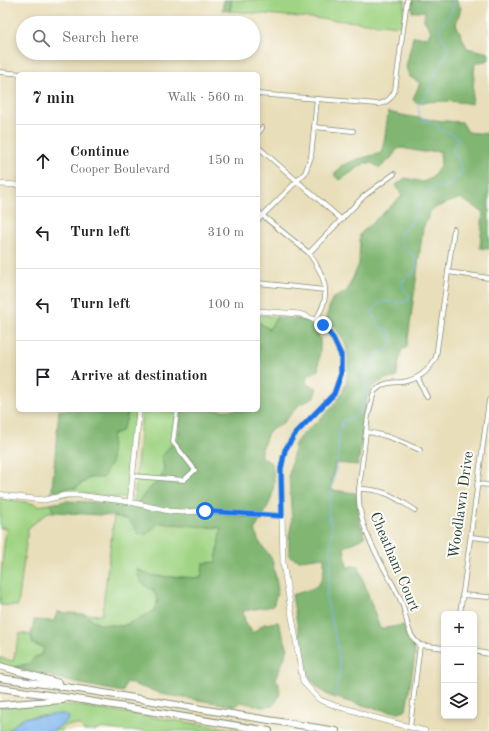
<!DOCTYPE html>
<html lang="en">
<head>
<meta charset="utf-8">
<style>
	body { margin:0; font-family:"Old Standard TT",serif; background:#f6f6f6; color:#202124 }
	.controls { position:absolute; right:12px; bottom:12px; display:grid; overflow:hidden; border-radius:6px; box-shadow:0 2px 6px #0003 }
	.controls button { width:36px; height:36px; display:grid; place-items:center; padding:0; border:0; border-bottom:1px solid #e0e0e0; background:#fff; color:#202124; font:20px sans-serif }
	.stop { position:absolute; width:12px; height:12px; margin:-9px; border:3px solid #1a73e8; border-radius:50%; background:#fff }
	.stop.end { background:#1a73e8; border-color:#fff; box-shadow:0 1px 4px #0008 }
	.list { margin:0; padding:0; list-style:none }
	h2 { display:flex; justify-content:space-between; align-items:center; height:52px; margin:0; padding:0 16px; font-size:17px }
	h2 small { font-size:13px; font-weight:400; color:#757577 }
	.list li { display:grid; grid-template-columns:26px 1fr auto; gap:12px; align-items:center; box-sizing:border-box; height:72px; padding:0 16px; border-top:1px solid #e0e0e0 }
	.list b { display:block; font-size:15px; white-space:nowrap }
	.list p { margin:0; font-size:13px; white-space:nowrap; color:#757577 }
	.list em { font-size:13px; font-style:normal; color:#757577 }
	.icon { flex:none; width:22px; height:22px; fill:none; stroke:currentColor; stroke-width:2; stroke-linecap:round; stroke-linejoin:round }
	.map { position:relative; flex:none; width:489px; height:731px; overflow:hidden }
	.search { position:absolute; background:#fff; box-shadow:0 2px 6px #0003; left:16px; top:16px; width:244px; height:44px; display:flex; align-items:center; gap:10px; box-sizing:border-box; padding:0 14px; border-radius:22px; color:#757577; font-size:15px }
	.panel { position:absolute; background:#fff; box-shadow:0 2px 6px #0003; left:16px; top:72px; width:244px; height:340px; border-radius:6px }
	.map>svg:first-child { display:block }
	.green { fill:#a0d484; stroke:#60885c }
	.forest { fill:#80b672; stroke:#507a53 }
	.water { fill:#7fb6ee; stroke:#4f7a91 }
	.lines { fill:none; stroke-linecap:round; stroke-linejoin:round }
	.stream { stroke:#7fb6ee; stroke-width:1 }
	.minor-casing { stroke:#848e76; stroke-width:5.5 }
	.tertiary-casing { stroke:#848e76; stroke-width:6 }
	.trunk-casing { stroke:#848e76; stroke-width:8 }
	.minor { stroke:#fff; stroke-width:4 }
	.tertiary { stroke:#fff; stroke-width:5 }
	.trunk { stroke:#fff; stroke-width:6 }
	.route { stroke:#1a73e8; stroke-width:5 }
	.labels { text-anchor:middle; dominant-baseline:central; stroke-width:4; stroke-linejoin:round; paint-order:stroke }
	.street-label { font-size:15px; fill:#1f3d34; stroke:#fdfcf7 }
</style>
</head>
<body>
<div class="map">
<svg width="489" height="731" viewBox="0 0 489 731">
	<rect width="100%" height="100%" fill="#fdfcf7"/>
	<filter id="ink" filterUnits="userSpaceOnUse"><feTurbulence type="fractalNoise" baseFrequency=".025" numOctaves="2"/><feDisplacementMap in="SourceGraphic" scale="8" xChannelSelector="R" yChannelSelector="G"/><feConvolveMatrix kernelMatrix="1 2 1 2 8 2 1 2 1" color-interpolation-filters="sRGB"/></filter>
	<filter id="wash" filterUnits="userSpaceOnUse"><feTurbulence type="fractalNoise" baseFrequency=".012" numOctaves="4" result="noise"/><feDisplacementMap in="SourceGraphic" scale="16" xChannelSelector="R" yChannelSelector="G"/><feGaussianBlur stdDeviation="0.9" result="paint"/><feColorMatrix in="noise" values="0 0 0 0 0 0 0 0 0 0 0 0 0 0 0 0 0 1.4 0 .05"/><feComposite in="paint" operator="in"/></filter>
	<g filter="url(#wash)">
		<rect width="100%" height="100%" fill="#e8deb9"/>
		<g class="green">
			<path d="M232,0H405L402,26L230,11Z"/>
			<path d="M258,315L277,317L269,329L258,322Z"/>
			<path d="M128,410H136L127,495L123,498L86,494L51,496L52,489L56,491L65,488H76L111,463L112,434L126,421Z"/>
			<path d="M142,410H181L179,436L161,457L164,467L161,480L151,487L136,504L130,505L134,501Z"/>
			<path d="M0,498L36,504L38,506L50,504L54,512H48L28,528L18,606L0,605V584L6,528H0Z"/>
			<path d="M114,516L129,520L148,533L159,523L221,528L216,563L202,578L153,576L137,570L153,590L158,599L155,611L123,626L99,624L83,614L102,615Z"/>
			<path d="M20,633L31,635L33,644L44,648L42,654L34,658L28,664L15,667L31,671V673L0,664V658L13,661Z"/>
			<path d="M47,703L79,706L245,731H124L103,728L94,731H84L80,725C72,725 65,723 61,731H53L66,722L69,717C55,716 38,714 24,718C13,721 13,731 0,731V707Z"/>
		</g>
		<g class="forest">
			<path d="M224,0H232L230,11L222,10Z"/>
			<path d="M412,0H456L461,8L456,24L467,48L489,53V60L475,63L472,104C452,100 435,101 416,103L413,99L420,83L409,76L406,67L413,37H428L431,31L424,20L425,11L412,12Z"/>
			<path d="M388,112C413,118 437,121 462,122L468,132L487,134L489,119V249L480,248L483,212L460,198L432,209L423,228L407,347L401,351L396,378H386L371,388L367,398L358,465L335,463L331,490L356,493L360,525L365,537L344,547L347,567L358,565L380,629L404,625L406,634L413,643L415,655L406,710C404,710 400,712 397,712C388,712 336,699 328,695C317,689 309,679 305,667L292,595C319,587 325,587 324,557L299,560L289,556V536L292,522L289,475L295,444L300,437C324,414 349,401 348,363C348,355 347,344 342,337C337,330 331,324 326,318L332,299L347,291L359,264L360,234L402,196L396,185L405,178L423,182L432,178L441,164L440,151L423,152L402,148L397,149L392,157L380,168L372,163H365L340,180L334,175L341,166L355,160L381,153L385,137Z"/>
			<path d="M277,317L300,319L310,322L320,338V350L318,370L307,376L306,384L317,388L314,397L299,405L284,422L268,432L260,455L272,464C273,469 274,475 274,480C275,498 264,514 255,529L258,540L272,559L278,590L273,606L243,611L245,622L253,633L264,624L278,622L288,649L276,679C282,689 281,697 272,706L262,707L241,702L236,706L166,695L126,682L123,692L76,683L14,667L28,664L34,658L42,654L44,648L33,644L31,635L34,620L54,621L57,612L83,614L99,624L123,626L154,611L158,600L153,590C142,585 139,582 137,569L153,576L201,578L203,563L216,562L221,528L159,523L148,533L140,536L129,520L114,516L54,512L50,504L66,501L136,504L151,487L161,480L164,467L161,457L179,436L181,410H258V322L269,329Z"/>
			<path d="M59,410H128L126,421L121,431L112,435L111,463L103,478H88L76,488H65L56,491L52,489Z"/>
		</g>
		<path class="water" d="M61,714L66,715L69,717L66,722L53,731H8L23,718Z"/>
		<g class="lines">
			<path class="stream" d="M335,697L340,669L338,648L326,598L331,561L330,548L332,533L328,510L338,458L339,434L343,420H351L364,407L366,391L365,380L372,362L377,354L388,349L393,340L389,330L380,327L372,314L376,306L385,301L400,303L408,302L410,296L403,288L402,281L414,273L417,267L415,257L400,242V234L413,221L420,201L432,188C454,188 450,184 463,170L452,148L460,139L449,132L442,131L437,125L431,120L423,121L420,117L418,107L430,88L438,69L449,48L442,37L439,29L452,11L454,2L453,0"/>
		</g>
	</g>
	<g filter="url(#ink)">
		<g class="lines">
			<defs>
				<g id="minor">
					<path d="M0,72L22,74"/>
					<path d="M258,94L378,104C386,103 392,98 395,90L407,0"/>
					<path d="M314,127L353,131"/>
					<path d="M258,133L262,128"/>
					<path d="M258,147L342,220"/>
					<path d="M258,212L309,253C325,276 333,296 315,320"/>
					<path d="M258,220L305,173L311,157L317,99"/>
					<path d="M309,253L364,196L394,174"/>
					<path d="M448,272L489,278"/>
					<path d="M258,283L325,290"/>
					<path d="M418,378L427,397"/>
					<path d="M366,432C385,434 402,442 420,450"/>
					<path d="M133,476L184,480L195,470L173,442L177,412L182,410"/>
					<path d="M477,484L489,485"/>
					<path d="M359,489C385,489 394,497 415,510"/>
					<path d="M471,537L489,539"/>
					<path d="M462,595L489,597"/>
					<path d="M460,614L489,400"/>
					<path d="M420,645L444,648"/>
					<path d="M474,651L489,654"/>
					<path d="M410,727L420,645C405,634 408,616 401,601C385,565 356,531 359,489L368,416L374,392C383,382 390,383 402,382C419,380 429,371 436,357L454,229"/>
				</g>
				<g id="tertiary">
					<path d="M0,184L18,185"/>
					<path d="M258,311L300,314L315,320L323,325L333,338L341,355V374L334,394L295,434L285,450L281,469L283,563L303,682L320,700L336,706L355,711L368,716L425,731"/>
					<path d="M0,494L8,496L44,500L66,495H78L130,502L169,511L182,512L205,511L282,516"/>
					<path d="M130,502L139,410"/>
				</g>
				<g id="trunk">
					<path d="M0,666L59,683"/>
					<path d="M0,678L79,689L336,731"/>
					<path d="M0,688L76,699L269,731"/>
					<path d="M0,705L62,700"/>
				</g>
			</defs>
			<use href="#minor" class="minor-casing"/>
			<use href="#tertiary" class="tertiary-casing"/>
			<use href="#trunk" class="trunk-casing"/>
			<use href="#minor" class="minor"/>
			<use href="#tertiary" class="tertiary"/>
			<use href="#trunk" class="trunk"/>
		</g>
	</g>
	<g class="lines" filter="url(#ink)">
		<path class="route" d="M205,511L282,516L281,469L285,450L295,434L334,394L341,374V355L333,338L323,325"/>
	</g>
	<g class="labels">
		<g class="street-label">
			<text transform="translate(462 505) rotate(-82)">Woodlawn Drive</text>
			<text transform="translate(394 562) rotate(67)">Cheatham Court</text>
		</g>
	</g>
</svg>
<div class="controls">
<button>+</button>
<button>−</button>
<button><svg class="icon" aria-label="layers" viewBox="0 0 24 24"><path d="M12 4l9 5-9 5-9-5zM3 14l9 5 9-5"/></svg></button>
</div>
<div class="stop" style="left:205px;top:511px"></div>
<div class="stop end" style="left:323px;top:325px"></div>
<div class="search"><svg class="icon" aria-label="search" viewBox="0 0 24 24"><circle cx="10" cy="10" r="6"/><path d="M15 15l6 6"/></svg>Search here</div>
<section class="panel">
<h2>7 min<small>Walk · 560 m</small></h2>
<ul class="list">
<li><svg class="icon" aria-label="ahead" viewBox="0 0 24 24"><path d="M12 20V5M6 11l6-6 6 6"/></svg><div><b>Continue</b><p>Cooper Boulevard</p></div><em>150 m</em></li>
<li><svg class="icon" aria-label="left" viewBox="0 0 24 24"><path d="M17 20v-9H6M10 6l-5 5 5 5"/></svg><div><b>Turn left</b></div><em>310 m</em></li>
<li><svg class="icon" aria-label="left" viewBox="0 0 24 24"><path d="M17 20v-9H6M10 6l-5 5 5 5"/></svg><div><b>Turn left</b></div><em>100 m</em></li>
<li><svg class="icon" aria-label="arrive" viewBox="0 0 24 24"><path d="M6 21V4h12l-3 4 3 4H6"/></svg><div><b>Arrive at destination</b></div></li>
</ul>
</section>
</div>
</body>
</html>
